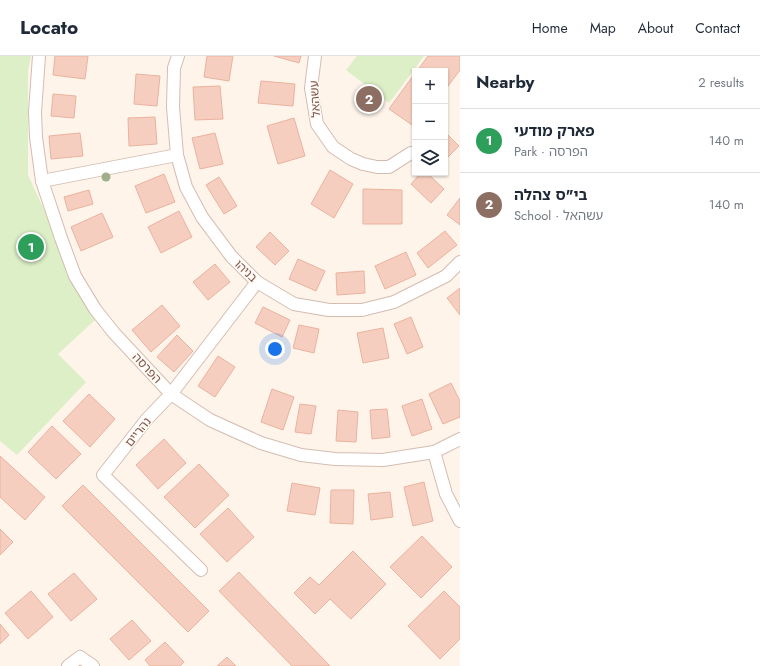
<!DOCTYPE html>
<html lang="en">
<head>
<meta charset="utf-8">
<style>
	body { margin:0; font-family:Jost,"Noto Sans Hebrew",sans-serif; background:#f2f2f3; color:#1f2937 }
	.controls { position:absolute; right:12px; top:12px; display:grid; overflow:hidden; border-radius:0px; box-shadow:0 1px 3px #0004 }
	.controls button { width:36px; height:36px; display:grid; place-items:center; padding:0; border:0; border-bottom:1px solid #e0e1e3; background:#fff; color:#1f2937; font:20px sans-serif }
	.you { position:absolute; left:275px; top:293px; width:14px; height:14px; margin:-10px; border:3px solid #fff; border-radius:50%; background:#1a73e8; box-shadow:0 0 0 6px #1a73e833 }
	.badge { display:grid; place-items:center; width:26px; height:26px; border-radius:50%; background:#b45309; color:#fff; font-size:13px; font-weight:700 }
	.pin { position:absolute; translate:-50% -50%; border:2px solid #fff; box-shadow:0 1px 4px #0006 }
	.list { margin:0; padding:0; list-style:none }
	h2 { display:flex; justify-content:space-between; align-items:center; height:52px; margin:0; padding:0 16px; font-size:17px }
	h2 small { font-size:13px; font-weight:400; color:#747a83 }
	.list li { display:grid; grid-template-columns:26px 1fr auto; gap:12px; align-items:center; box-sizing:border-box; height:64px; padding:0 16px; border-top:1px solid #e0e1e3 }
	.list b { display:block; font-size:15px; white-space:nowrap }
	.list p { margin:0; font-size:13px; white-space:nowrap; color:#747a83 }
	.list em { font-size:13px; font-style:normal; color:#747a83 }
	.icon { flex:none; width:22px; height:22px; fill:none; stroke:currentColor; stroke-width:2; stroke-linecap:round; stroke-linejoin:round }
	.map { position:relative; flex:none; width:460px; height:610px; overflow:hidden }
	header { display:flex; align-items:center; gap:24px; box-sizing:border-box; height:56px; padding:0 20px; background:#fff; border-bottom:1px solid #e0e1e3 }
	header strong { font-size:19px }
	nav { display:flex; gap:22px; margin-inline-start:auto; font-size:14px }
	main { display:flex }
	aside { flex:1; background:#fff }
	.map>svg:first-child { display:block }
	.green { fill:#dcefc6 }
	.building { fill:#f6cebf; stroke:#ebb29e }
	.lines { fill:none; stroke-linecap:round; stroke-linejoin:round }
	.street-casing { stroke:#d5bcb1; stroke-width:14 }
	.street { stroke:#fff; stroke-width:12 }
	.tree { fill:#a0af8a }
	.labels { text-anchor:middle; dominant-baseline:central; stroke-width:3; stroke-linejoin:round; paint-order:stroke }
	.street-label { font-size:12px; fill:#7d554a; stroke:#fff9f3 }
</style>
</head>
<body>
<header>
<strong>Locato</strong>
<nav><a>Home</a><a>Map</a><a>About</a><a>Contact</a></nav>
</header>
<main>
<div class="map">
<svg width="460" height="610" viewBox="0 0 460 610">
	<rect width="100%" height="100%" fill="#fef4ea"/>
	<g class="green">
		<path d="M0,0H31L28,15V119L95,264L58,298L86,326L17,399L0,385Z"/>
		<path d="M357,0H424L389,47L346,14Z"/>
	</g>
	<g class="building">
		<path d="M55,0H88L85,23L53,19Z"/>
		<path d="M207,0H233L229,25L204,21Z"/>
		<path d="M274,0H301L299,7Z"/>
		<path d="M428,0H460V14L445,34V15H417Z"/>
		<path d="M415,17V71L389,53Z"/>
		<path d="M136,18L160,20L157,50L134,48Z"/>
		<path d="M261,25L295,28L293,50L258,47Z"/>
		<path d="M220,30L223,63L195,64L193,31Z"/>
		<path d="M53,38L76,40L74,62L51,60Z"/>
		<path d="M155,61L157,88L129,90L128,62Z"/>
		<path d="M294,62L305,100L278,108L267,70Z"/>
		<path d="M445,76L459,90L446,103L445,102Z"/>
		<path d="M80,77L83,100L51,103L49,80Z"/>
		<path d="M215,77L223,108L200,113L192,82Z"/>
		<path d="M330,114L353,128L334,162L311,148Z"/>
		<path d="M421,117H427L444,133L431,147L411,128Z"/>
		<path d="M164,118L175,146L146,157L135,130Z"/>
		<path d="M219,121L237,150L224,158L206,129Z"/>
		<path d="M363,133L402,134V168H363Z"/>
		<path d="M89,134L93,148L68,155L64,141Z"/>
		<path d="M460,142V169L447,159Z"/>
		<path d="M179,155L192,181L161,197L148,171Z"/>
		<path d="M102,157L113,181L81,195L71,171Z"/>
		<path d="M445,175L457,189L428,212L417,197Z"/>
		<path d="M270,176L289,195L275,209L256,191Z"/>
		<path d="M406,196L416,219L385,233L375,210Z"/>
		<path d="M298,203L325,215L316,235L289,223Z"/>
		<path d="M215,208L230,226L208,244L193,226Z"/>
		<path d="M364,215L365,237L337,239L336,217Z"/>
		<path d="M460,232V259L447,242Z"/>
		<path d="M162,249L180,270L151,296L132,274Z"/>
		<path d="M263,251L290,264L282,281L255,267Z"/>
		<path d="M411,261L423,291L407,298L394,268Z"/>
		<path d="M299,269L319,273L314,297L293,292Z"/>
		<path d="M383,272L389,302L363,307L357,277Z"/>
		<path d="M177,279L193,295L174,316L157,301Z"/>
		<path d="M218,300L235,311L215,341L198,330Z"/>
		<path d="M451,327L460,345V361L443,368L429,338Z"/>
		<path d="M272,333L294,341L283,374L261,366Z"/>
		<path d="M89,338L115,363L90,391L63,365Z"/>
		<path d="M422,343L432,373L412,380L402,350Z"/>
		<path d="M300,348L316,350L311,378L295,376Z"/>
		<path d="M387,353L390,381L372,383L370,354Z"/>
		<path d="M338,354L358,356L356,386L336,385Z"/>
		<path d="M52,370L81,398L56,423L28,396Z"/>
		<path d="M164,383L186,407L158,433L136,409Z"/>
		<path d="M0,400L45,441L25,464L0,441Z"/>
		<path d="M199,408L229,439L195,472L164,441Z"/>
		<path d="M424,426L433,465L413,470L404,431Z"/>
		<path d="M292,427L320,432L315,459L287,455Z"/>
		<path d="M83,429L209,555L188,576L62,450Z"/>
		<path d="M331,434H354L353,468L330,467Z"/>
		<path d="M390,436L393,461L371,464L368,438Z"/>
		<path d="M228,452L254,481L227,506L200,478Z"/>
		<path d="M0,473L13,486L0,499Z"/>
		<path d="M422,480L452,511L421,542L390,511Z"/>
		<path d="M353,495L386,528L351,563L330,543L315,558L294,537L310,521L319,529Z"/>
		<path d="M239,516L330,610H292L219,535Z"/>
		<path d="M74,517L97,543L71,565L48,538Z"/>
		<path d="M31,535L53,561L28,583L5,557Z"/>
		<path d="M444,535L460,551V583L440,603L408,570Z"/>
		<path d="M132,564L151,585L129,604L110,583Z"/>
		<path d="M0,568L9,579L0,588Z"/>
		<path d="M165,586L184,606L180,610H150L145,604Z"/>
		<path d="M227,601L236,610H217Z"/>
	</g>
	<g class="lines">
		<defs>
			<g id="street">
				<path d="M39,0L35,56L36,81L42,125L61,182L75,220L95,253L114,277L171,338L210,364L261,387L301,399L335,403L383,404L434,396L460,383"/>
				<path d="M178,0L174,12L173,51L177,99L186,131L202,161L231,200L257,226L294,248L329,254H362L394,246L446,220L460,206"/>
				<path d="M315,0L311,32L317,68L333,91L351,103L363,108L377,111H389L411,97"/>
				<path d="M42,125L177,99"/>
				<path d="M434,396L446,438L460,465"/>
				<path d="M201,514L103,419L147,363L171,338L257,226"/>
				<path d="M68,610L80,601L93,610"/>
			</g>
		</defs>
		<use href="#street" class="street-casing"/>
		<use href="#street" class="street"/>
	</g>
	<circle class="tree" cx="106" cy="121" r="4.5"/>
	<g class="labels">
		<g class="street-label">
			<text transform="translate(315 43) rotate(-94)">עשהאל</text>
			<text transform="translate(246 215) rotate(44)">בניהו</text>
			<text transform="translate(147 312) rotate(47)">הפרסה</text>
			<text transform="translate(138 376) rotate(-51)">נהריים</text>
		</g>
	</g>
</svg>
<div class="controls">
<button>+</button>
<button>−</button>
<button><svg class="icon" aria-label="layers" viewBox="0 0 24 24"><path d="M12 4l9 5-9 5-9-5zM3 14l9 5 9-5"/></svg></button>
</div>
<div class="you"></div>
<div class="pin badge" style="left:31px;top:191px;background:#2e9e5b">1</div>
<div class="pin badge" style="left:369px;top:43px;background:#8d6e63">2</div>
</div>
<aside>
<h2>Nearby<small>2 results</small></h2>
<ul class="list">
<li><span class="badge" style="background:#2e9e5b">1</span><div><b>פארק מודעי</b><p>Park · הפרסה</p></div><em>140 m</em></li>
<li><span class="badge" style="background:#8d6e63">2</span><div><b>בי&quot;ס צהלה</b><p>School · עשהאל</p></div><em>140 m</em></li>
</ul>
</aside>
</main>
</body>
</html>
